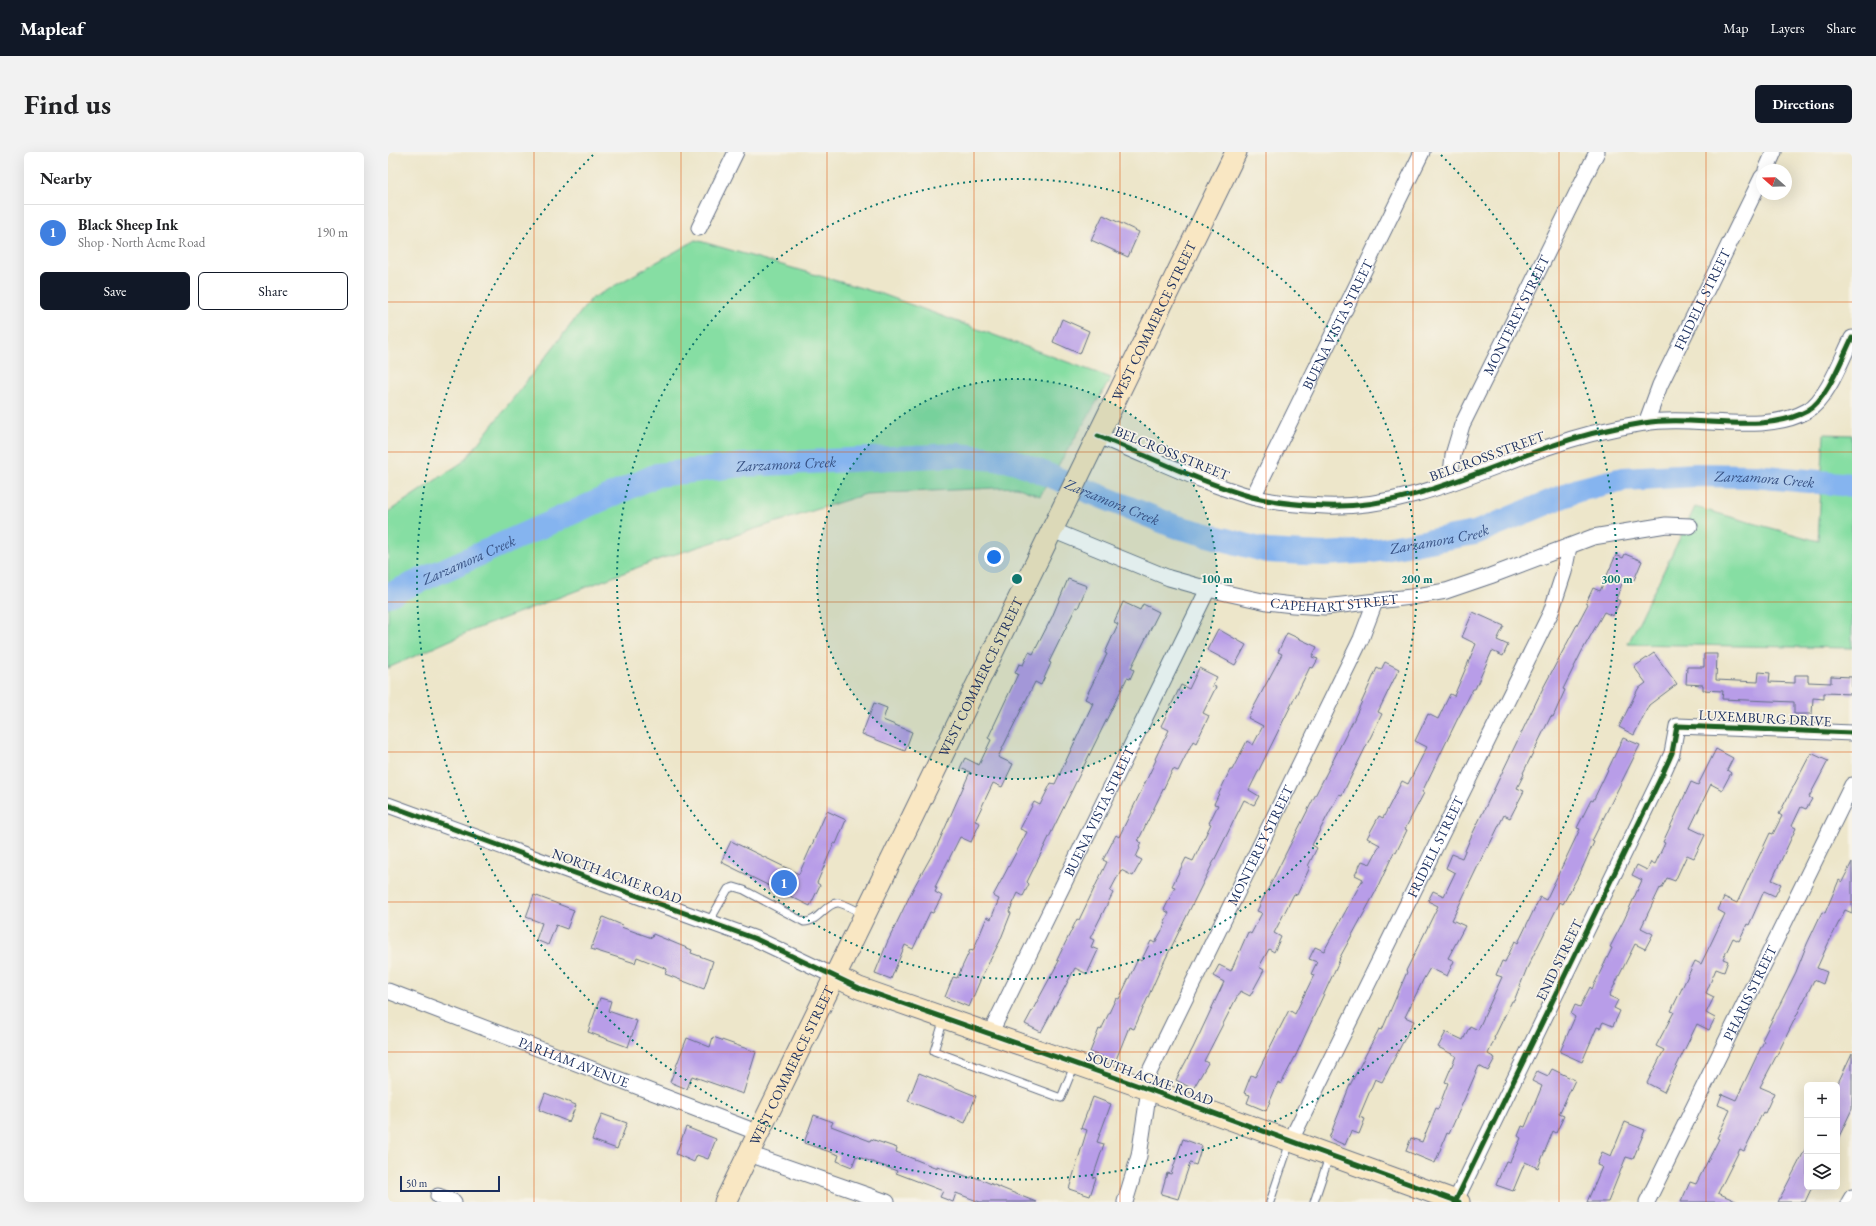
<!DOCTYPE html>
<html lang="en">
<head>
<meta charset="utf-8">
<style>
	body { margin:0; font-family:"EB Garamond",serif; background:#f2f2f2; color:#202124 }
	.controls { position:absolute; right:12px; bottom:12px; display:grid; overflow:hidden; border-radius:6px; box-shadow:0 4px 16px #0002 }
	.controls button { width:36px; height:36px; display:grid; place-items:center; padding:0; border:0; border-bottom:1px solid #e0e0e0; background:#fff; color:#202124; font:20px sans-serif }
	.compass { position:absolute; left:1368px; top:12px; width:36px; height:36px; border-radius:50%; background:#fff; box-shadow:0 4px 16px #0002; rotate:290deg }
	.scale { position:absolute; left:12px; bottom:10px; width:100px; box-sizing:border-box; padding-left:4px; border:2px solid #1b2f5e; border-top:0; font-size:11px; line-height:14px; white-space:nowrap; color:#1b2f5e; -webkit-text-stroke:3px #f7f3e8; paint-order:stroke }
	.you { position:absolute; left:606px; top:405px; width:14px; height:14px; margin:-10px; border:3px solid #fff; border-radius:50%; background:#1a73e8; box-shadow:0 0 0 6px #1a73e833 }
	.badge { display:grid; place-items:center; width:26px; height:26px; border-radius:50%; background:#111827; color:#fff; font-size:13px; font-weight:700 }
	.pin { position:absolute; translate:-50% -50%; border:2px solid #fff; box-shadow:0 1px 4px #0006 }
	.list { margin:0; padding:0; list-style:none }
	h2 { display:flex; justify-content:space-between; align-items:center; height:52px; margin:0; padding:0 16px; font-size:17px }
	h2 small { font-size:13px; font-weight:400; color:#757577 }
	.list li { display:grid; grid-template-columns:26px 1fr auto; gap:12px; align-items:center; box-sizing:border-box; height:56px; padding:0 16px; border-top:1px solid #e0e0e0 }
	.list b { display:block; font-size:15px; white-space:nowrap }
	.list p { margin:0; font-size:13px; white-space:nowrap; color:#757577 }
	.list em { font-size:13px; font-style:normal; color:#757577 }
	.actions { display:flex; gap:8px; padding:12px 16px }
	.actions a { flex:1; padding:9px 0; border:1px solid #111827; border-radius:6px; text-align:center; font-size:14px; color:#111827 }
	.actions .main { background:#111827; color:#fff }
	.icon { flex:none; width:22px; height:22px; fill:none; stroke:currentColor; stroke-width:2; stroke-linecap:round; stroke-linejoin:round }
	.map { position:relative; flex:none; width:1464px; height:1050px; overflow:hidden; border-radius:6px }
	header { display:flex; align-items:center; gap:24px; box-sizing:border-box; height:56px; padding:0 20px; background:#111827; color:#fff }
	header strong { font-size:19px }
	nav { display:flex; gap:22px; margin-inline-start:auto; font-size:14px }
	.intro { display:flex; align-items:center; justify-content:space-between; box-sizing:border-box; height:96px; padding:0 24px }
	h1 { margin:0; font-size:28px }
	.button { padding:10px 18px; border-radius:6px; background:#111827; color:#fff; font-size:14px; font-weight:700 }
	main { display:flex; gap:24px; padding:0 24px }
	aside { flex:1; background:#fff; border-radius:6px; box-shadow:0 4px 16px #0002 }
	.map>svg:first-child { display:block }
	.green { fill:#86dea3; stroke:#508680 }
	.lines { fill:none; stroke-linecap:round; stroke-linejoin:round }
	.river { stroke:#85b4ef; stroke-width:24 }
	.building { fill:#b89de8 }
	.lane-casing { stroke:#646f84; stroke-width:9 }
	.street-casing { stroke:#646f84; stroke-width:17 }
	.secondary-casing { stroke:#646f84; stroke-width:23 }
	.lane { stroke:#fff; stroke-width:7 }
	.street { stroke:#fff; stroke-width:15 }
	.secondary { stroke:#f9e7c3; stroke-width:21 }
	.cycleway-casing { stroke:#f7f3e8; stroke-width:8 }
	.cycleway { stroke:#1b5e20; stroke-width:5 }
	.grid { fill:none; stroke:#de5710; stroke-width:1; stroke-opacity:0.55 }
	.ring { fill:none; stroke:#0f766e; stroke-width:2; stroke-dasharray:2 4 }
	.labels { text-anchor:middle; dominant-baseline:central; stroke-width:3.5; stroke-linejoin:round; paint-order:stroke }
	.street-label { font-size:14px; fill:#1b2f5e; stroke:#f7f3e8 }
	.water-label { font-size:15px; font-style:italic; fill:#365082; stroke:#f7f3e8 }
	.centre { fill:#0f766e; stroke:#f7f3e8; stroke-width:2 }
	.ring-label { font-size:12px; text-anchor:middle; font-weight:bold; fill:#0f766e; stroke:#f7f3e8; stroke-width:3.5; stroke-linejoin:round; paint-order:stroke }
</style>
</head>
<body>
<header>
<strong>Mapleaf</strong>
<nav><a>Map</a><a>Layers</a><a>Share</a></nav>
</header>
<div class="intro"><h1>Find us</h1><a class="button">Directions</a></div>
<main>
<aside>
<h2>Nearby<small></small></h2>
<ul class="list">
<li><span class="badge" style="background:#3f7fe0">1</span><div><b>Black Sheep Ink</b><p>Shop · North Acme Road</p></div><em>190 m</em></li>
</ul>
<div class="actions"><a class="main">Save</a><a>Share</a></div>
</aside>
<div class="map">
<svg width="1464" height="1050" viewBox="0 0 1464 1050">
	<rect width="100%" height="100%" fill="#f7f3e8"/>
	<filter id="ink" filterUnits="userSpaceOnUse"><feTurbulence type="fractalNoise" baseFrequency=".025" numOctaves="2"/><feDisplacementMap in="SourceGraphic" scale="8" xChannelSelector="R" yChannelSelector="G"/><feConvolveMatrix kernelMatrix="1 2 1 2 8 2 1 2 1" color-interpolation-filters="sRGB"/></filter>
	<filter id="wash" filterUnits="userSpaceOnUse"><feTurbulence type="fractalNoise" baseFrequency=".012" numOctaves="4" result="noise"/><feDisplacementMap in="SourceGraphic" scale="16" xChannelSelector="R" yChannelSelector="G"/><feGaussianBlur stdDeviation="0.9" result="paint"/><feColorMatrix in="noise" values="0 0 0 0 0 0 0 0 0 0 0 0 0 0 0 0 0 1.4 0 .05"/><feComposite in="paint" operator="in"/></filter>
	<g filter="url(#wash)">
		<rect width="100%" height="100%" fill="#ede6ca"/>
		<g class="green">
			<path d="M308,88L494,142L723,226L652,344L628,335L478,342L272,407L85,478L0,516V360L76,309L203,147Z"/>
			<path d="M1436,282L1464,283V496L1240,492L1307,355L1430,389Z"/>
		</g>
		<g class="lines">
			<path class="river" id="s1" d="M0,443L269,323L355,313L569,303L626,309L786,374L879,399L936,402L985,399L1087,381L1190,338L1235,327L1308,323L1366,324L1464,333"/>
		</g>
		<g id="blocks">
			<g class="building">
				<path d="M715,63L751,80L740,105L703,88Z"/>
				<path d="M674,167L701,179L692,202L665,190Z"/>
				<path d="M1237,402L1254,409L1246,428L1237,424L1228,447L1232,449L1225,464L1216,460L1194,499L1175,537L1177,538L1165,565L1163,564L1135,621L1136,622L1129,636L1136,639L1122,666L1116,663L1100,696L1099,695L1064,768L1077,774L1060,806L1066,809L1059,824L1042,816L1035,828L1017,865L1026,869L994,930L987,927L971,965L977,967L971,982L963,979L957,993L941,986L962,933L991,877L994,878L1019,820L1018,819L1050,754L1040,749L1045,739L1056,744L1067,721L1058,716L1064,702L1074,706L1082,687L1154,538L1200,452L1198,451L1205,436L1212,439L1228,403L1235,406Z"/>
				<path d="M680,427L699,434L690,456L688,455L661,510L663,511L653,533L647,530L610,605L625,612L614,635L605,631L587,669L592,671L583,690L572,685L547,735L549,736L547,740L554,744L545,761L542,760L525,797L517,793L503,827L487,821L499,791L526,735L549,694L582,620L572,616L577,606L591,613L603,588L600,586L630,522L627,521L631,512L635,513L641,500L645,502L664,465Z"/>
				<path d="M735,450L752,458L755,452L771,460L743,516L746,518L742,527L739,526L639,730L641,732L635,744L630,741L621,760L623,761L612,789L594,824L581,855L557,845L565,825L569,826L582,798L585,799L599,765L603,767L611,747L605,744L639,680L632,677L646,650L652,653L663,631L667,632L705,551L697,547L719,502L717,501L730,472L726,470Z"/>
				<path d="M1085,460L1116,474L1109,488L1120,493L1115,504L1104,499L1087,537H1085L1069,568L1034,640L1036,641L1017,677L1019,678L1008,701L1006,700L988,739L951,807H952L908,903L893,932L890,930L878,959L859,951L862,943L856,941L863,923L867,925L901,858L907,862L926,823L923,822L929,810L921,807L927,795L936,799L975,727L967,723L974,709L982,712L992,693L979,686L991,664L995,666L1014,629L1020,632L1039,595L1027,589L1040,562L1050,567L1062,542L1066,544L1088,492L1074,485Z"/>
				<path d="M830,477L858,493L847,513L819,498Z"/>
				<path d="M899,481L929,495L924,505L930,507L925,516L922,515L861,638L871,644L866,653L856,648L772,818L746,877L741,875L727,910L702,900L711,877L713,878L728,846L731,847L750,807L753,809L763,789L767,791L778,771H776L781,761L776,758L787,735L784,734L798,706L805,709L823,672L821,671L830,653L826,652L842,618H844L859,589L865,593L875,574L860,566L894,502L890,500Z"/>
				<path d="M1266,501L1289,532L1261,553L1246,583L1231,575L1250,537L1258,531L1246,515Z"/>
				<path d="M1316,502H1329L1328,528L1370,530L1371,520L1382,521L1381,530L1407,531V523H1420V530L1443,531V524L1464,525V542L1436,541V547L1425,546L1424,562H1406V550L1334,547L1335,539L1315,538V533L1298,532L1299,515H1316Z"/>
				<path d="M997,510L1011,517L990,560L994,562L954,643L951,642L924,693L929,696L920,714L922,715L909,743L906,742L886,781L893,785L886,800L881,797L871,815L876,818L862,844L852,839L816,909L820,911L805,937L788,928L805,896L836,830L825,824L831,813L843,819L860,780L863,782L874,761L869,759L897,703L966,567L989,516L993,518Z"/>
				<path d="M811,516L829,525L824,534L828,535L815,561L821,564L808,591L805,589L790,619L785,617L750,689L753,691L751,695L752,696L748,705L754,708L745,724L733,718L722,739L725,741L702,786L706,788L703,795L710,798L699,822L687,816L653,880L637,872L671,809L669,808L689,767L691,768L703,743L719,710L715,708L728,683L731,685L768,608L767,607L781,578L773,574L793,533L801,537Z"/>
				<path d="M486,551L499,556L495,568L524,580L517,599L474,582Z"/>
				<path d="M1235,586L1252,593L1204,689L1206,690L1193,719L1175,752L1172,750L1139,816L1126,849H1124L1106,886H1107L1100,902L1107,906L1100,919L1091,914L1061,982L1059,981L1047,1011L1018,999L1023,986L1034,990L1048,956L1050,957L1060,931L1057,930L1068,904L1050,895L1058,880L1075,888L1082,874L1090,878L1114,825L1108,823L1114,809L1117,810L1127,789L1130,791L1152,745L1158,748L1192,677L1189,676L1203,648L1205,649Z"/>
				<path d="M1328,597L1345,606L1339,618L1343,621L1334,638L1323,632L1302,676L1317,683L1306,706L1299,703L1287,729L1279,726L1273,737L1272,736L1253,776L1265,782L1257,797L1247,792L1221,844L1230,848L1226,856L1232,859L1225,874L1215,870L1212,876L1209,875L1194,910L1172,900L1187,865L1183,862L1187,853L1192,855L1202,835L1204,837L1224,796L1222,795L1236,768L1254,728L1244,723L1249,713L1259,718L1263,710L1267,712L1277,691L1275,690L1303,630L1310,633Z"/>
				<path d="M1423,601L1440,609L1421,645L1424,647L1418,657L1413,655L1404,674L1408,676L1384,728L1393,732L1387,744L1376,739L1361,773L1359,772L1351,789L1345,786L1335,807L1340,809L1336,820L1328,817L1318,841L1326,845L1318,861L1327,866L1321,878L1309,872L1276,940L1259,931L1276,898L1268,894L1286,860L1283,859L1307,809L1313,812L1337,762L1330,758L1336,745L1349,751L1382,681L1385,682L1394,664L1391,662Z"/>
				<path d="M439,659L458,668L448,692L446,691L429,731L432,733L422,754L333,710L343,689L411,722Z"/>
				<path d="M1464,710V761L1457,758L1439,794L1429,816L1439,820L1435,832L1426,828L1392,897L1372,935L1386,941L1377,961L1375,960L1356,999L1352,997L1330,1041L1350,1050H1293L1302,1030L1308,1032L1331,987L1329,986L1342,958L1330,953L1334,942L1348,948L1376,889L1374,888L1408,820L1419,792L1434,760L1437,761L1451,728L1454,730Z"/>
				<path d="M146,743L186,758L179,777L168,773L160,793L148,788L154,771L138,765Z"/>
				<path d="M215,765L234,773L233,775L264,786L265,782L289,792L304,798L303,801L325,809L316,837L277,822L279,817L249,805L247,811L203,797Z"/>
				<path d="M212,846L223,849L220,859L249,869L240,895L200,880Z"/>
				<path d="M325,885L368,900L355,942L304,924L299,937L282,930L299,886L322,895Z"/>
				<path d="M1464,901V957L1449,989V933Z"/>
				<path d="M1164,917L1187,928L1171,962L1176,964L1168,981L1165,979L1150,1016L1137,1010L1125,1039L1108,1033L1118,1009L1122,1010L1133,986L1130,984L1134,974L1137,975L1154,934L1144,929L1149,919L1160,924Z"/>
				<path d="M531,921L588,944L577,971L520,949Z"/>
				<path d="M157,941L188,953L181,970L151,958Z"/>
				<path d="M705,945L723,952L709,990L716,992L705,1025L708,1026L702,1044L681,1037L699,978L693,976Z"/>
				<path d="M214,962L239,971L229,997L204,988Z"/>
				<path d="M426,963L445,970L443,974L482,989L483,987L509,996L508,1000L549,1016V1014L583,1026L584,1024L648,1050H592L568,1041L565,1050L552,1045L555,1039L508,1021L509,1019L468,1004L464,1015L449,1009L451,1003L416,991Z"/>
				<path d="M1237,970L1257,978L1245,1007L1238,1005L1220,1050H1199L1214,1015L1209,1013L1214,1000L1223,1004Z"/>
				<path d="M298,975L328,987L320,1007L309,1003L306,1010L288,1002Z"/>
				<path d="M795,987L814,994L808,1013L802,1011L790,1047L773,1042L779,1021L783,1022Z"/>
				<path d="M1419,994V1035H1424L1417,1050H1390Z"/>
			</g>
		</g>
	</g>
	<g filter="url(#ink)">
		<use href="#blocks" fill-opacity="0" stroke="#646f84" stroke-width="1"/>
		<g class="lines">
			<defs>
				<g id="lane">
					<path d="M321,770L340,737L346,735L356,738L416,770C431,770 439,749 451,751C459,753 468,758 475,762"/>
					<path d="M556,867L546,899L673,946L686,914"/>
					<path d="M882,1050L902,990"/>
					<path d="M926,1050L941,1005"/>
				</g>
				<g id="street">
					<path d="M1378,18L1386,0"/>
					<path d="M311,76L348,0"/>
					<path id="s2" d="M1258,271L1272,233L1374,25"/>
					<path d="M710,284C761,304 811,330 864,345C887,351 913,353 937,354C1016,357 1088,320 1160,295C1190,284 1224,276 1256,271C1306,262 1374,284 1419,259C1439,248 1454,206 1464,186"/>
					<path id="s3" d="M1062,331L1065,303L1074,273L1209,0"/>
					<path id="s4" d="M865,345L1034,0"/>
					<path id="s5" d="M664,378L781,426L820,437L879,450L905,453L937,455L1023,445L1058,439L1102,424L1205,385L1278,373L1302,374"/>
					<path d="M0,653L368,787L446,824"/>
					<path id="s6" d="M0,839L371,981"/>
					<path id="s7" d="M602,882L820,437"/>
					<path id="s8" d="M754,935L973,487L987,450"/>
					<path id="s9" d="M902,990L1163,460L1176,420L1181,395"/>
					<path d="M361,1002L499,1050"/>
					<path d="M50,1044L66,1050"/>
					<path d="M737,1050L751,1004L761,937"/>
					<path d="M1067,1050L1275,621L1284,601L1289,574L1464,581"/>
					<path id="s10" d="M1259,1050L1464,633"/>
					<path d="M1461,1050L1464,1045"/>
				</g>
				<g id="secondary">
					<path d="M446,824L471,836L754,935L1071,1050"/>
					<path id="s11" d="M337,1050L848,0"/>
				</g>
			</defs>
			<use href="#lane" class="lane-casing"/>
			<use href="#street" class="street-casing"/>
			<use href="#secondary" class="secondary-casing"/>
			<use href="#lane" class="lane"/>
			<use href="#street" class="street"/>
			<use href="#secondary" class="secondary"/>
			<defs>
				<g id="cycleway">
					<path d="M710,284C761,304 811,330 864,345C887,351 913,353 937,354C1016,357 1088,320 1160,295C1190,284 1224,276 1256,271C1306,262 1374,284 1419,259C1439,248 1454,206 1464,186"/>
					<path d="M0,653L368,787L471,836L754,935L1071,1050"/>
					<path d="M1067,1050L1275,621L1284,601L1289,574L1464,581"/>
				</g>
			</defs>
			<use href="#cycleway" class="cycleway-casing"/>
			<use href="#cycleway" class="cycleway"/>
		</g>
	</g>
	<path class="grid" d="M146,0V1050M293,0V1050M439,0V1050M586,0V1050M732,0V1050M878,0V1050M1025,0V1050M1171,0V1050M1318,0V1050M0,150H1464M0,300H1464M0,450H1464M0,600H1464M0,750H1464M0,900H1464"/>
	<circle cx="629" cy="427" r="200" fill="#0f766e" fill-opacity=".12"/>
	<g class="ring">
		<circle cx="629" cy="427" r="200"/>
		<circle cx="629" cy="427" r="400"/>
		<path d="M1053 3A600 600 0 1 1 205 3"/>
	</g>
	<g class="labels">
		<g class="street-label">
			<text stroke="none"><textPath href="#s2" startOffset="136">FRIDELL STREET</textPath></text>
			<text stroke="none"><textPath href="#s3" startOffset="182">MONTEREY STREET</textPath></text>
			<text stroke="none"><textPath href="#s11" startOffset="980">WEST COMMERCE STREET</textPath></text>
			<text stroke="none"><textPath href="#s4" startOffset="192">BUENA VISTA STREET</textPath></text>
			<text transform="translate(784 301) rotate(22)">BELCROSS STREET</text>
			<text transform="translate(1099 304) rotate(-20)">BELCROSS STREET</text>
			<text stroke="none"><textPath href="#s5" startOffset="295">CAPEHART STREET</textPath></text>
			<text stroke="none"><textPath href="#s11" startOffset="584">WEST COMMERCE STREET</textPath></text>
			<text transform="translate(1377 566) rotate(3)">LUXEMBURG DRIVE</text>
			<text stroke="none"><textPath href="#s7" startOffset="248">BUENA VISTA STREET</textPath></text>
			<text stroke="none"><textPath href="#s8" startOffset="269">MONTEREY STREET</textPath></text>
			<text stroke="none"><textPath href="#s9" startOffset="329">FRIDELL STREET</textPath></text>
			<text transform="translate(229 724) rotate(20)">NORTH ACME ROAD</text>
			<text transform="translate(1171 808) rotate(-64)">ENID STREET</text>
			<text stroke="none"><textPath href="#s10" startOffset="233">PHARIS STREET</textPath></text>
			<text stroke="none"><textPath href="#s6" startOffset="199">PARHAM AVENUE</textPath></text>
			<text stroke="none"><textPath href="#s11" startOffset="152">WEST COMMERCE STREET</textPath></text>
			<text transform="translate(762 926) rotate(20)">SOUTH ACME ROAD</text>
		</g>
		<g class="water-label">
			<text stroke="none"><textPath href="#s1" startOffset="424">Zarzamora Creek</textPath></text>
			<text stroke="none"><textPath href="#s1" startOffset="1431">Zarzamora Creek</textPath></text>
			<text stroke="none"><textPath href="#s1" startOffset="759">Zarzamora Creek</textPath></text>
			<text stroke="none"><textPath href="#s1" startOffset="1095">Zarzamora Creek</textPath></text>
			<text stroke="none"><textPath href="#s1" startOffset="88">Zarzamora Creek</textPath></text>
		</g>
	</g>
	<circle cx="629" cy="427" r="6" class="centre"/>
	<g class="ring-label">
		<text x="829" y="431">100 m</text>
		<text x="1029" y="431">200 m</text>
		<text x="1229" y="431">300 m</text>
	</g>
</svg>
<div class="controls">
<button>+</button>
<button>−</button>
<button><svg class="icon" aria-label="layers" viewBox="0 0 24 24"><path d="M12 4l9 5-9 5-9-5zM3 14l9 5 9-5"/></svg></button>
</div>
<svg class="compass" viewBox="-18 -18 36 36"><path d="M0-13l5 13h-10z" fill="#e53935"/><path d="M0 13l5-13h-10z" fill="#757577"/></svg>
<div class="scale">50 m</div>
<div class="you"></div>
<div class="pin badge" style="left:396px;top:731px;background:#3f7fe0">1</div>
</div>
</main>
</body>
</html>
